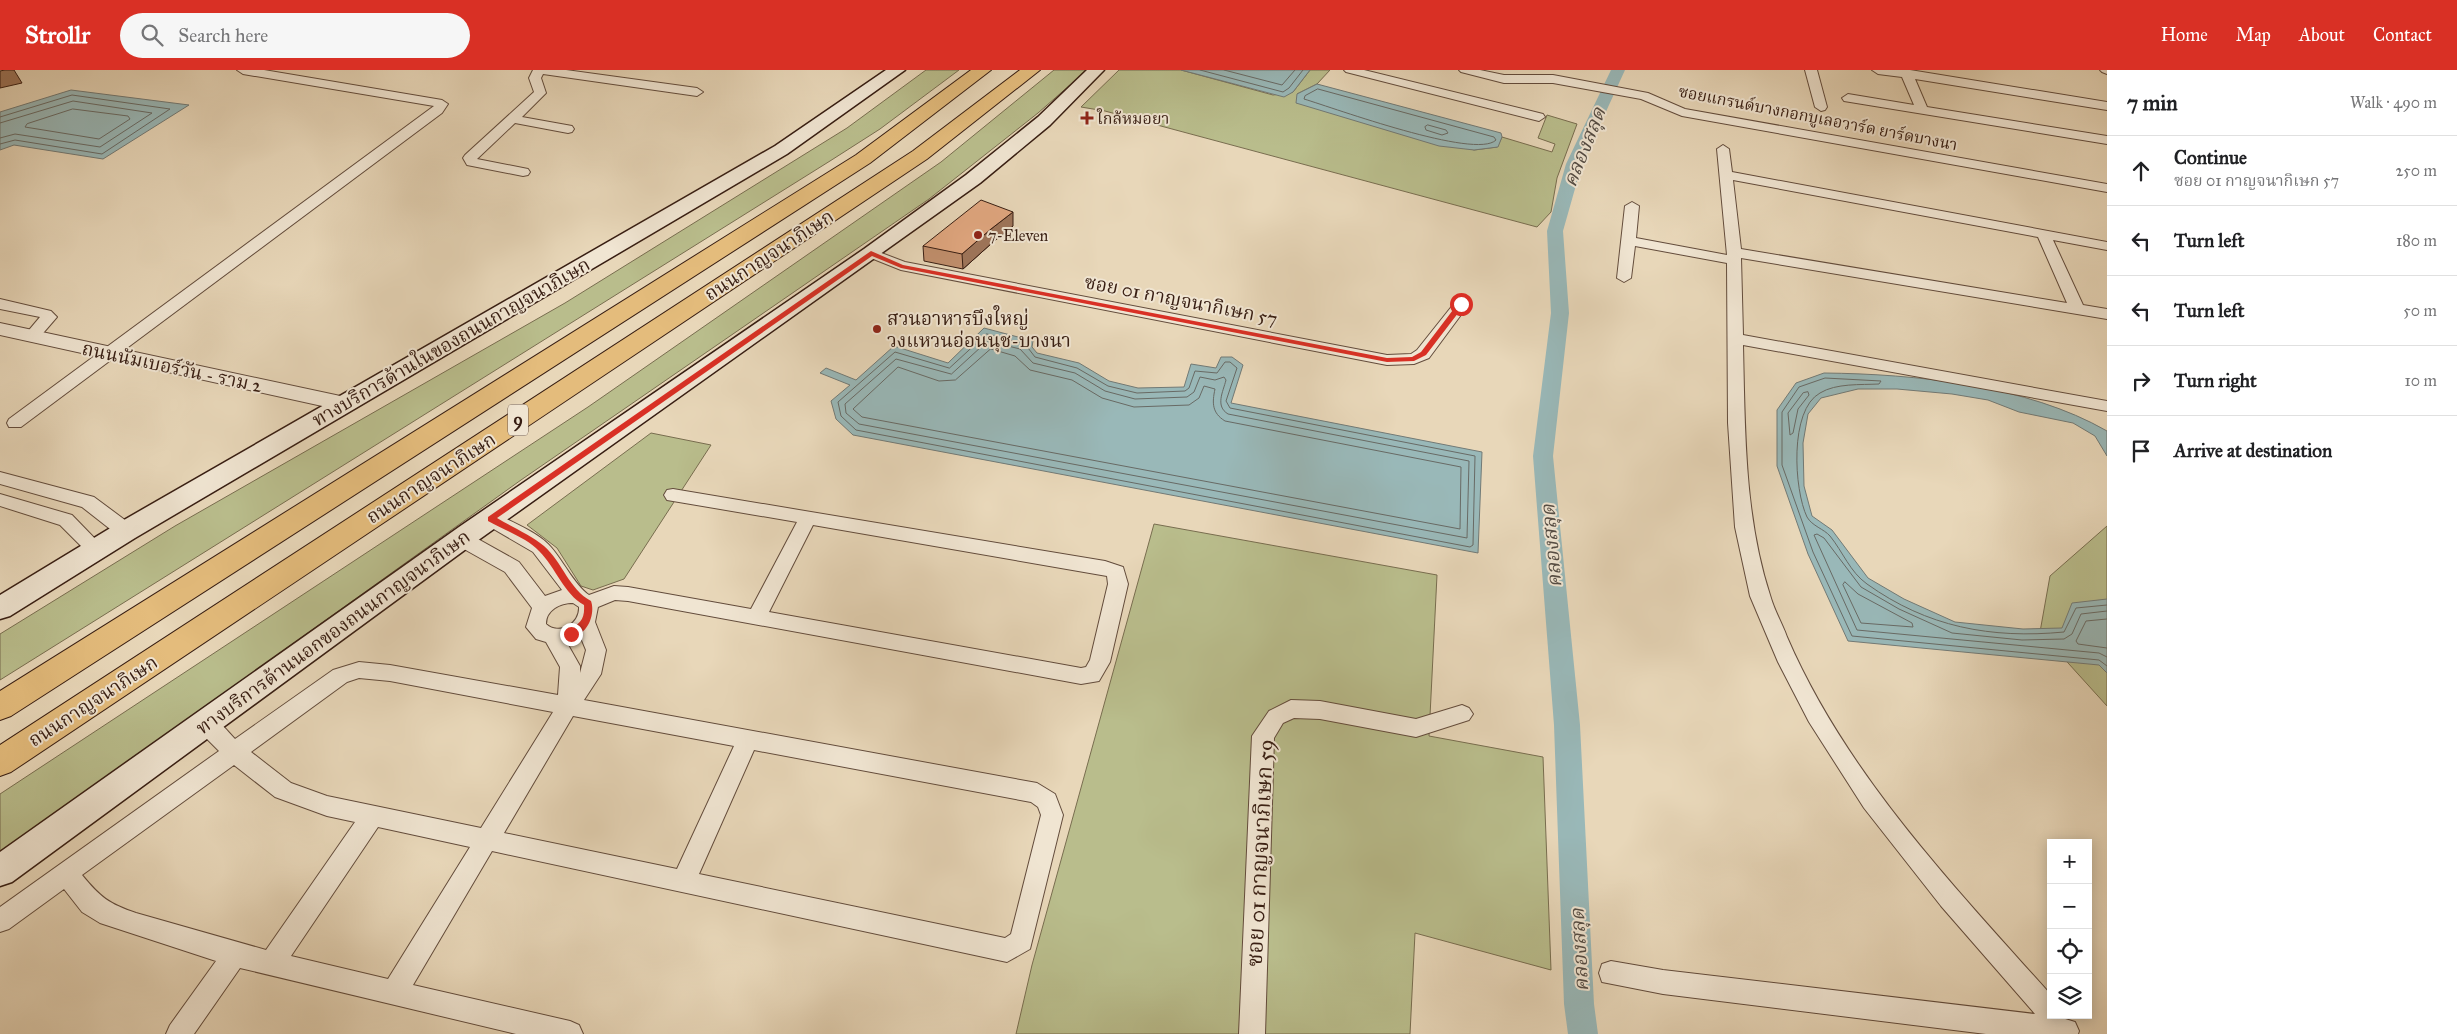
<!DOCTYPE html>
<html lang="en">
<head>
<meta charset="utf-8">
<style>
	body { margin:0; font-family:"IM FELL Great Primer","Noto Serif Thai",serif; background:#f6f6f6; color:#202124 }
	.controls { position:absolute; right:15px; bottom:15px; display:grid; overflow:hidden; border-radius:0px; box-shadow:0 2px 12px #0003 }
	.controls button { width:45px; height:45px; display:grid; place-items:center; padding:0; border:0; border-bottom:1px solid #e0e0e0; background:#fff; color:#202124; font:25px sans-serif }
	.stop { position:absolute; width:15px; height:15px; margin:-11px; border:4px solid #d93025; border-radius:50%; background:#fff }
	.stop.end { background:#d93025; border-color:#fff; box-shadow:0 1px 5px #0008 }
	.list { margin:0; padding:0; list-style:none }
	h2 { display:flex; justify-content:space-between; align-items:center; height:65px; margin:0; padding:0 20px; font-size:21px }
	h2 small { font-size:16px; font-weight:400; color:#757577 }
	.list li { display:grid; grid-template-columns:32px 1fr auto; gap:15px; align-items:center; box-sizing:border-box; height:70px; padding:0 20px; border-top:1px solid #e0e0e0 }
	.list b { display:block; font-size:19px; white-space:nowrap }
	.list p { margin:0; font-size:16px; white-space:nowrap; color:#757577 }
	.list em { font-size:16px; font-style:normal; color:#757577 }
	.icon { flex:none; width:28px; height:28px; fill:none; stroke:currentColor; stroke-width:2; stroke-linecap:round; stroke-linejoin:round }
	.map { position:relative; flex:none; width:2107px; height:964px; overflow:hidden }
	header { display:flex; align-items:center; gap:30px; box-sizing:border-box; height:70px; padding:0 25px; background:#d93025; color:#fff }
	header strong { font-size:24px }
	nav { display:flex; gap:28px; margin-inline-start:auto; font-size:18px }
	.search { width:350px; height:45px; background:#f6f6f6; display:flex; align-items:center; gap:12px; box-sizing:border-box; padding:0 18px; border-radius:28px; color:#757577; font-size:19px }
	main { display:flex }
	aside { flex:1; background:#fff }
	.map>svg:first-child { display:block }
	.green { fill:#b9bd8c; stroke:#786d4f }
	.water { fill:#99b8b8; stroke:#727a76 }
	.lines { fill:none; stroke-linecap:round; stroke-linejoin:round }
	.shore { stroke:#686a65; stroke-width:1 }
	.canal { fill:#99b8b8; fill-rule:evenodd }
	.minor-casing { stroke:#634c3c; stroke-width:2 }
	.tertiary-casing { stroke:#634c3c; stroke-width:2 }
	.secondary-casing { stroke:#371d12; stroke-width:3 }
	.motorway-casing { stroke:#371d12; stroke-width:2 }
	.minor { fill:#f0e5d2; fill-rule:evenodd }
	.tertiary { fill:#f0e5d2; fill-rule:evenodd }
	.secondary { fill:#f0e5d2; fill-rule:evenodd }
	.motorway { fill:#e4bc7c; fill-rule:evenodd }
	.wall { fill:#c2906e; stroke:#371d12 }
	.shaded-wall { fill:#9e755a; stroke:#371d12 }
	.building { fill:#e1a780; stroke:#371d12 }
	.route { fill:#d93025 }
	.poi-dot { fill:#8f2418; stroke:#f0e5d2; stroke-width:2 }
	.labels { text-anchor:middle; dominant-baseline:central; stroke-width:4; stroke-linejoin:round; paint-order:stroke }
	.far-poi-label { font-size:16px; fill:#371d12; stroke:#f0e5d2; text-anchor:start }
	.far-street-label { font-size:16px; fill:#371d12; stroke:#f0e5d2 }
	.shield { fill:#f0e5d2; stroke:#6e594c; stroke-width:1 }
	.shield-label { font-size:18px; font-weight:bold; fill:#371d12 }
	.street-label { font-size:19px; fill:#371d12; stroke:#f0e5d2 }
	.poi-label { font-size:19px; fill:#371d12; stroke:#f0e5d2; text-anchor:start }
	.water-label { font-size:20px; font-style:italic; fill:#544c44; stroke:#f0e5d2 }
	.near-street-label { font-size:22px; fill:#371d12; stroke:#f0e5d2 }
</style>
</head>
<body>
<header>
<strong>Strollr</strong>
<div class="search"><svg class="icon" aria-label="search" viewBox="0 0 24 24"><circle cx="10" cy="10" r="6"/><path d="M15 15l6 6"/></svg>Search here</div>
<nav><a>Home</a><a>Map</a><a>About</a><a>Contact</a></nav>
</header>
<main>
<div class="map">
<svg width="2107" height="964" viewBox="0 0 2107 964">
	<rect width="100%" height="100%" fill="#e8d7b9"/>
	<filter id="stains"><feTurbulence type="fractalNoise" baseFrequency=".004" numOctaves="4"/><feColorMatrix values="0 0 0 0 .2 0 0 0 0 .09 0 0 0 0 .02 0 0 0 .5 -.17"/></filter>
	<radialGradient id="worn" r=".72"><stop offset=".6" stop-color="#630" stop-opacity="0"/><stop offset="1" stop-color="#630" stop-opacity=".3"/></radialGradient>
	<g class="green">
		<path d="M926,0H959L880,59L830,91L0,610V564L175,456L565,233L847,58Z"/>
		<path d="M1054,0H1087L1038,43L929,129L521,410L0,784V724L588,337L941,92Z"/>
		<path d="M1119,0H1181L1273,25L1293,22L1310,0H1330L1317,14L1297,24L1474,80L1497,77L1502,67L1552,82L1555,74L1538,68L1547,45L1577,54L1557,108L1551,142L1537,157L1105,41L1081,37Z"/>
		<path d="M651,363L711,375L624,509L593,520L581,516L557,478L527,455Z"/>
		<path d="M1154,454L1437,505L1429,666L1543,687L1551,900L1415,863L1410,964H1016L1032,895Z"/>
		<path d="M2107,456V636L2040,562L2050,506Z"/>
	</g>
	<g class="water">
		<path d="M1181,0H1310L1293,22L1284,27Z"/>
		<path d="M1317,14L1501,63L1502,67L1498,77L1474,80L1439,76L1296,33L1297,24Z"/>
		<path d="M71,20L189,35L103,89L14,75L0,80V42Z"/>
		<path d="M984,258L1033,271L1032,277L1037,283L1079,293L1109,311L1138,318L1184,317L1191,294L1216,298L1221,287H1232L1243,295L1231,333L1482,382L1478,483L853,365L836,349L831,331L850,315L820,303L826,298L856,310L894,276L948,293Z"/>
		<path d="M1824,303C1915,304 2027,315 2107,361V386L2095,366L2073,353L2019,342L1988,330L1952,324L1897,319H1858L1821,328L1808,344L1803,373L1804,416L1812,446L1832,460L1868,508L1904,529L1955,552L2023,559L2062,558L2072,533L2107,529V603L2099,595L1848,571L1808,484L1777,396V340L1796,313Z"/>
	</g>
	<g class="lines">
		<g class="shore">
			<path d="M1200,0L1283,22L1289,18L1303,0"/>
			<path d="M1224,0L1282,15L1295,0"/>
			<path d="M1318,19L1494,67L1496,70C1476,90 1334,38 1304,29L1305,26Z"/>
			<path d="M73,39L128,46L130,49L99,69L25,57L27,54Z"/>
			<path d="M0,47L72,25L170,39L102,84L15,70L0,74"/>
			<path d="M0,53L73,31L152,43L100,77L15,64L0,68"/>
			<path d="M1428,55L1446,60L1448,63L1442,65L1426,60L1425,57Z"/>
			<path d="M987,264L1025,274L1035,287L1077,298L1108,316L1137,323L1185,321L1189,318L1195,301L1217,303L1225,292H1230L1237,298L1226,331L1230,338L1475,386L1473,475L1470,477L856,360L841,346L838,332L895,282L949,298Z"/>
			<path d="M988,271L1020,279L1033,293L1075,303L1105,321L1135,329L1187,327L1194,322L1200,307L1215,310L1224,307L1226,310C1223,322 1215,336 1228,344L1469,391L1467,468L859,354L846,343L845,334L896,289L951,304Z"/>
			<path d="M991,279L1015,286L1030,300L1072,310L1102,328L1134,337L1189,335L1199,328L1204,316L1215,319C1212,333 1212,343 1225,351L1461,397L1460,459L862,347L853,339L898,297L939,311L955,310Z"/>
			<path d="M1808,322L1809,325L1798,339L1793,363L1790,365L1788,343L1803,323Z"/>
			<path d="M1845,512L1858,524L1912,553L1913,557L1861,553L1843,515Z"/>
			<path d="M2107,535L2076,538L2064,562C1991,569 1927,557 1867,514C1850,502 1843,482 1830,466C1824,459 1812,456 1807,447C1794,420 1789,340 1820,323C1836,313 1861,315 1879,314L1881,311L1825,308L1799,317L1782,342V395L1813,482L1852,566L2099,590L2107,596"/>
			<path d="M2107,541L2081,544L2072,564L2064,569L2022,570L1952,563L1899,539L1861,517L1824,468L1817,464L1814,465L1857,560L2099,583L2107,587"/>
			<path d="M2107,549L2086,551L2076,571L2078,574L2107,578"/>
		</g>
		<path class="canal" d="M1611,0H1625L1582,94L1563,161L1569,243L1553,386L1580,655L1594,934L1598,964H1568L1564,934L1554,655L1533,386L1551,243L1547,161L1566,94Z"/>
		<defs>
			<g id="minor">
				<path d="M237,0H264L442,30L448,34L442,43L21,357H9L7,353L9,349L434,36L243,4Z"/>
				<path d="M533,0H566L697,18L703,22L697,26L543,4L541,8L546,23L522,47L572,56L574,59L572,62L568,63L515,53L477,89L528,99L530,102L528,105L523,106L467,95L463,88L465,85L534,22L529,8Z"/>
				<path d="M1344,0H1364L1543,44L1545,47L1539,51L1346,2Z"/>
				<path d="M1459,0H1480L1504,5H1553L1648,23L1685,39L2107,114V122L1682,46L1641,29L1553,13H1504L1461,2Z"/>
				<path d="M1805,0H1817L1827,37L1825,40L1821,41L1815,37Z"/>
				<path d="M1872,0H1910L2107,32V40L1915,9L1927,37L2107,66V74L1844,31L1842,28L1848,24L1914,35L1902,7L1878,4Z"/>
				<path d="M2100,0H2107V4L2102,2Z"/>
				<path d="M1723,75L1729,79L1732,102L2107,172V180L2053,170L2083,235L2107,239V249L1741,188L1743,265L2107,331V341L1743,275C1745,358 1744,445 1770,525C1774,540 1782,553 1787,567C1846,704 1953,815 2051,925V945H2063L2062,948L2075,952L2079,961L2078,964H1986L1663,924L1602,912L1599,903L1602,894L1611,891L1663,900L2035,944L1941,836L1864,738L1809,652L1778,592L1750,526L1735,457L1728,353L1727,193L1635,176L1631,208L1624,212L1617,208L1625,136L1632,132L1639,136L1636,168L1727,185L1717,79ZM1733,110L2038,167L2067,233L1741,179Z"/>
				<path d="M871,179L905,192L1387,285L1411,284L1417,280L1456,231L1461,229L1469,234L1429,288L1414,294L1387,295L901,200L866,186L864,183Z"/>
				<path d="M0,229L51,241L57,247L38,269H26L24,266L40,247L0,239Z"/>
				<path d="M0,402L94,427L133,456L135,461L133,466L126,468L119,466L82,437L0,414Z"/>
				<path d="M673,419L1105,491L1123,497L1128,514L1110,592L1099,611L1081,614L628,531L615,530L598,537L595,552L606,580L601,604L584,630L1037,713L1055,724L1063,745L1030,879L1007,892L492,781L413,915L570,951L579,955L583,964H516L240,898L194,964H166L170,955L216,891L100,853L82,842L64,819L9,859L0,862V837L219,681L198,660L195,654L198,648C215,642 225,659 235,669L333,600L359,592L390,595L558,625L560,597L546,572L536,569L526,557L532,538L505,502L455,474L453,469L455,464L462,462L469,464L519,492L545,526L562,520L533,482L485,454L482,449L485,444L491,442L497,444C513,453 535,461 548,474C562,488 574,515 589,525L614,516L628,517L751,539L797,452L667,430L664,425L667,420ZM813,455L1107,506L1108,514L1090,590L1086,597L1081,598L769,542ZM573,533L579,537C580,554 559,566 546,554C546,540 560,533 573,533ZM581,568L586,580L580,603V596L567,573ZM359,608L390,611L553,642L481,758L327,726L291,713L251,682L347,612ZM573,646L734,676L677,799L504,763ZM754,680L1031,732L1038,737L1041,745L1011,864L1005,868L699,804ZM234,695L275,727L327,746L355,752L266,880L136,843C109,834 100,827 82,805ZM378,757L470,777L388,909L291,886Z"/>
				<path d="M0,424L72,445L105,479L103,484L96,486L89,484L60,455L0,436Z"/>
				<path d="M1291,630L1320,631L1416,649L1462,635L1469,638L1473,644L1469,650L1416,667L1320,649L1294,648L1283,653L1274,668L1265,964H1239L1252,666L1269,641Z"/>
			</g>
			<path id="tertiary" d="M0,253L345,327L352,329L356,334L352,339L345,341L0,265Z"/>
			<g id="secondary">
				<path d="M886,0H905L787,84L135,468L10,546L0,549V525L117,454L775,76Z"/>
				<path d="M1087,0H1104L1050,55L980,113L477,471L12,812L0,816V782L459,457L864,179L966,105L1038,47Z"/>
			</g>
			<g id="motorway">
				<path d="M971,0H991L870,93L11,646L0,650V621L856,85Z"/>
				<path d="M1020,0H1040L927,89L11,702L0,706V675L913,81Z"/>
			</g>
		</defs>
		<use href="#minor" class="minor-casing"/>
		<use href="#tertiary" class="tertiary-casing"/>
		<use href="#secondary" class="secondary-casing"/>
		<use href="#motorway" class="motorway-casing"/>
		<use href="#minor" class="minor"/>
		<use href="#tertiary" class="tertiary"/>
		<use href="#secondary" class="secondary"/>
		<use href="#motorway" class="motorway"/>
	</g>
	<path class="wall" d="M1013,156L992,173L963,199L924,191L923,176Z"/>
	<g class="shaded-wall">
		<path d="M5,0H14L22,13L0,18V1Z"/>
		<path d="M1013,142V156L992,173L963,199L962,184L991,159Z"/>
	</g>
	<path class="building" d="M981,130L1013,142L991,159L962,184L923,176Z"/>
	<path class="route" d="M871,181L903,195L1387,288L1412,287L1421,282L1459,232L1465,234L1426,285L1414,291L1387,292L901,198L872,186L497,448C512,457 531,465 544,476C563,493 569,519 591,531C596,545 586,569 568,566V561C580,553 585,550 584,535C564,524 556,498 539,481C527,468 504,460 488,451V447Z"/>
	<g class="poi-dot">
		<path d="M1084.5 40.5h5v5h5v5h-5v5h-5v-5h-5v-5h5z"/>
		<circle cx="978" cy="165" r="5"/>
		<circle cx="877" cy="259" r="5"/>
	</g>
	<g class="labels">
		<g class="far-poi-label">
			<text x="1097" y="48">ใกล้หมอยา</text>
			<text x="988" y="165">7-Eleven</text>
		</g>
		<g class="far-street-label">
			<text transform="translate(1818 48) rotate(11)">ซอยแกรนด์บางกอกบูเลอวาร์ด ยาร์ดบางนา</text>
		</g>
		<rect class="shield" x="508" y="334.5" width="20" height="31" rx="4"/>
		<g class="shield-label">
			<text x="518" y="350">9</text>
		</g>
		<g class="street-label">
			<text transform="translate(769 185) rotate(-33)">ถนนกาญจนาภิเษก</text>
			<text transform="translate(1181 230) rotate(11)">ซอย 01 กาญจนากิเษก 57</text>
			<text transform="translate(451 272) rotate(-30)">ทางบริการด้านในของถนนกาญจนาภิเษก</text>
			<text transform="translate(172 297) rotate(12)">ถนนนัมเบอร์วัน - ราม 2</text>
			<text transform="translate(431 408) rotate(-33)">ถนนกาญจนาภิเษก</text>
			<text transform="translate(333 562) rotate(-36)">ทางบริการด้านนอกของถนนกาญจนาภิเษก</text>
			<text transform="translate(93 631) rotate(-33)">ถนนกาญจนาภิเษก</text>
		</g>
		<g class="poi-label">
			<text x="887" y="248">สวนอาหารบึงใหญ่<tspan x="887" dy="22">วงแหวนอ่อนนุช-บางนา</tspan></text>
		</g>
		<g class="water-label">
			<text transform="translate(1584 77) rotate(-68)">คลองสลุด</text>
			<text transform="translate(1551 476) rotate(-95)">คลองสลุด</text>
			<text transform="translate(1579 880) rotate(-93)">คลองสลุด</text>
		</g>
		<g class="near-street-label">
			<text transform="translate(1260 783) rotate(-87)">ซอย 01 กาญจนาภิเษก 59</text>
		</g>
	</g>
	<rect width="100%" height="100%" filter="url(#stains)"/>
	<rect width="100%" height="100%" fill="url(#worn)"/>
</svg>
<div class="controls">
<button>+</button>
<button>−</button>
<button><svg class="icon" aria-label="locate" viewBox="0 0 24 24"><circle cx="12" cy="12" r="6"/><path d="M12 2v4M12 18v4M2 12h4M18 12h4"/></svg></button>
<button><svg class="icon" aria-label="layers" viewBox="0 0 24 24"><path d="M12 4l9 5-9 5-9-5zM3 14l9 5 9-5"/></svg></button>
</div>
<div class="stop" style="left:1461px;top:234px"></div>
<div class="stop end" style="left:571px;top:564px"></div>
</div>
<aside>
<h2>7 min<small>Walk · 490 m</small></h2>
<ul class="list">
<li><svg class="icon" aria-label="ahead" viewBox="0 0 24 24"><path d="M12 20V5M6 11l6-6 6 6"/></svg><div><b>Continue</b><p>ซอย 01 กาญจนากิเษก 57</p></div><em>250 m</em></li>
<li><svg class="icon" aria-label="left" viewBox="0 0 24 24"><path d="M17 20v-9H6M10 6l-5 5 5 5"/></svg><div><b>Turn left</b></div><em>180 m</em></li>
<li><svg class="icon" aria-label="left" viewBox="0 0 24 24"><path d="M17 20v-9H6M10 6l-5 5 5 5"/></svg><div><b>Turn left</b></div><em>50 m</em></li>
<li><svg class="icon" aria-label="right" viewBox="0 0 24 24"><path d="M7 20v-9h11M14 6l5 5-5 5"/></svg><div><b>Turn right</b></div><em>10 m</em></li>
<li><svg class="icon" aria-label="arrive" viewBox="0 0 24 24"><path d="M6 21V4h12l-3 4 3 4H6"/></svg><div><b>Arrive at destination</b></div></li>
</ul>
</aside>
</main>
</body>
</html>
